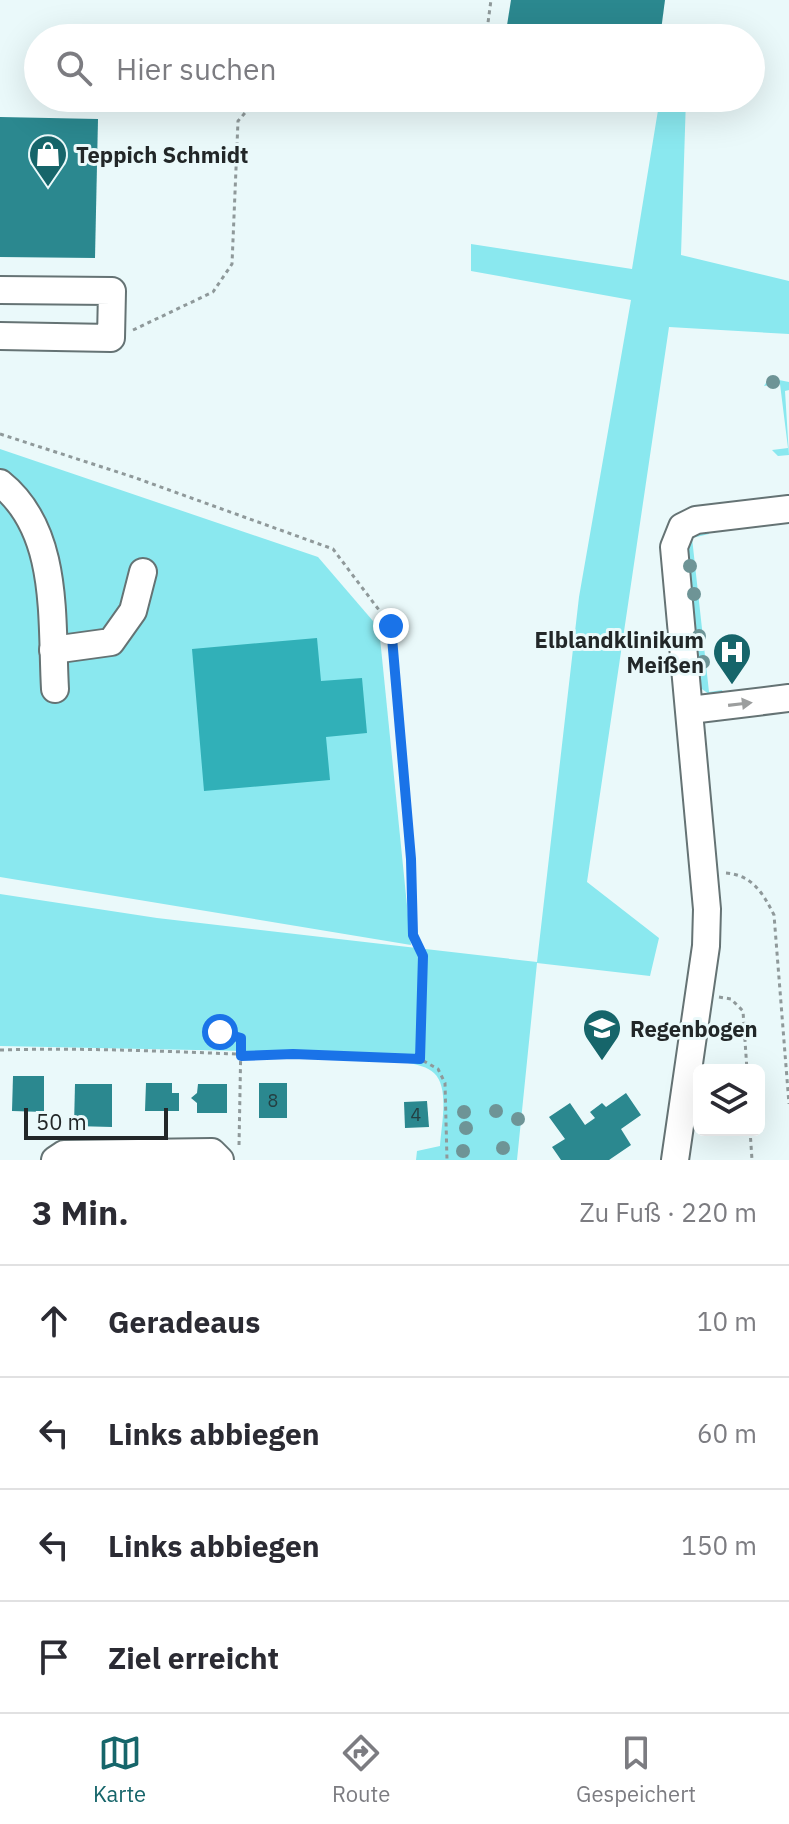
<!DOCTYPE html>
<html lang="de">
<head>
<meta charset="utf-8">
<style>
	body { margin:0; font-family:"IBM Plex Sans",sans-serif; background:#f2f2f3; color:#2b2b33 }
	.controls { position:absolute; right:24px; bottom:24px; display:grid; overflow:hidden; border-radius:12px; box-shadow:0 8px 32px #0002 }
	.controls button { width:72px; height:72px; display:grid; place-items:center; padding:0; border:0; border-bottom:2px solid #e1e1e2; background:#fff; color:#2b2b33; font:40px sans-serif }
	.scale { position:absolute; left:24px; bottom:20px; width:144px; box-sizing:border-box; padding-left:8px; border:4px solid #222728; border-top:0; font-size:22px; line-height:28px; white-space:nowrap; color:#222728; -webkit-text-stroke:6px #eaf9fa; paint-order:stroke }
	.stop { position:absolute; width:24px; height:24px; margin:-18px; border:6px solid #1a73e8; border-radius:50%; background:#fff }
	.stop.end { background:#1a73e8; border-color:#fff; box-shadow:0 2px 8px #0008 }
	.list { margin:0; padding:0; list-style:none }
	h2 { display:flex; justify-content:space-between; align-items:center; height:104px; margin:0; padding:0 32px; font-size:34px }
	h2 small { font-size:26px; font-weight:400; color:#7c7c81 }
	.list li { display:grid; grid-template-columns:52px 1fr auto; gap:24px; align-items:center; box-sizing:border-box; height:112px; padding:0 32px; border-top:2px solid #e1e1e2 }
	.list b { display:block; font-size:30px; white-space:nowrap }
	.list em { font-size:26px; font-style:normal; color:#7c7c81 }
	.icon { flex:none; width:44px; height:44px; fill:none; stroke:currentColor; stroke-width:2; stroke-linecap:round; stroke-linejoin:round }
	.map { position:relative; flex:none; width:789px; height:1160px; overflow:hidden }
	.search { position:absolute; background:#fff; box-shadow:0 8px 32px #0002; left:24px; right:24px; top:24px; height:88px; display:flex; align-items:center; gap:20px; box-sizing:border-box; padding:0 28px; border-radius:44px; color:#7c7c81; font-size:30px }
	.sheet { height:552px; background:#fff }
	nav { display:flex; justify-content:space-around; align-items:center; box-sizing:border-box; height:112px; border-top:2px solid #e1e1e2; background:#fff; font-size:22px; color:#7c7c81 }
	nav a { display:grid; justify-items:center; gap:4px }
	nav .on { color:#16656a }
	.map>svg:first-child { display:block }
	.green { fill:#8ae8ef }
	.water { fill:#31b0b8 }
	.building { fill:#2b888f }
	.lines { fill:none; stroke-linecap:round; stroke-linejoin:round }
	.minor-casing { stroke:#657374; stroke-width:30 }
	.path { stroke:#8f999a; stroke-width:3; stroke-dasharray:4 4; stroke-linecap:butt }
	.minor { stroke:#fff; stroke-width:26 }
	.tree { fill:#6e9496 }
	.oneway { fill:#9c9e9e }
	.route { stroke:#1a73e8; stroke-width:10 }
	.labels { text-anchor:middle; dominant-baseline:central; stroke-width:6; stroke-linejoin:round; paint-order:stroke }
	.number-label { font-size:18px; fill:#243f42 }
	.poi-label { font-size:22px; font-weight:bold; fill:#222728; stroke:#eaf9fa; text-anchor:start }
</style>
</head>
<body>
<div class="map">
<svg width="789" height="1160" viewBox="0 0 789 1160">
	<rect width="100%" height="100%" fill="#eaf9fa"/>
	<g class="green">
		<path d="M660,98H686L681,255L789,281V334L669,327L587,882L659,938L650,976L537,963L517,1160H416L417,1151L440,1146C441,1126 450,1088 434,1073C410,1049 285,1067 245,1051L0,1046V894L157,918L537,962L579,597L631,300L471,271V244L632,269Z"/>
		<path d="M769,378L789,382V390L785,391L789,455L778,456L772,450L788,448L780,384L764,386Z"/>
		<path d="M0,449L318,557L379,628L411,945L0,877Z"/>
		<path d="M708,524L709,534L692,538L709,692L722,690L724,697L712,696L696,685L682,534Z"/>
	</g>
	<path class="water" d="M317,638L321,681L362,678L367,733L326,737L330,780L204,791L192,649Z"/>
	<g class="building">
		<path d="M511,0H665L660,38H505Z"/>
		<path d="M0,117L98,119L95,258L0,257Z"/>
		<path d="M13,1076H44V1112L12,1111Z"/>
		<path d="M146,1083H172V1093H179V1111H145Z"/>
		<rect x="259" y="1083" width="28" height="35"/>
		<path d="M75,1084H112V1127L74,1126Z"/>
		<path d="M198,1084H227V1113H197V1103L191,1098L197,1093Z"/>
		<path d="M626,1093L641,1115L621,1129L631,1145L609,1160H561L552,1147L565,1139L549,1117L570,1103L585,1125L595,1118L590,1112L602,1103L606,1107Z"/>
		<path d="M427,1101L429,1127L405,1128L404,1102Z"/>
	</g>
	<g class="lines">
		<defs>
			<g id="minor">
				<path d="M0,290L112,291L111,338L0,336"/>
				<path d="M0,483C60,531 51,618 55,689"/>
				<path d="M53,650L111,642L133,611L143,572"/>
				<path d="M690,710L789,698"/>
				<path d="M55,1160L64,1154L212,1152L220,1160"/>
				<path d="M675,1160L706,946L707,909L674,547L682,527L696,520L789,509"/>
			</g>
		</defs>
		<use href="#minor" class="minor-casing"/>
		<g class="path">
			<path d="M486,38L491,0"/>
			<path d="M133,330L213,292L232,264L238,121L258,98"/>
			<path d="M0,434L133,477L333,549L391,626L411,859L413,935L423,956L420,1059"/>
			<path d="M726,873C752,875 763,893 774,915L789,1104"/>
			<path d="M719,997L731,999L743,1011L747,1070"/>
			<path d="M219,1021L220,1032L241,1038L239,1146"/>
			<path d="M0,1050C140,1046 280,1059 420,1059L438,1069L445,1083L447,1160"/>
			<path d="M750,1130L752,1160"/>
		</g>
		<use href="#minor" class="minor"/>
	</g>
	<g class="tree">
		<circle cx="773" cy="382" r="7"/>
		<circle cx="690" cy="566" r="7"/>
		<circle cx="694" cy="594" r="7"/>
		<circle cx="699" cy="636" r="7"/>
		<circle cx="703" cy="662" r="7"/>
		<circle cx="496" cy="1111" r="7"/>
		<circle cx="464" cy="1112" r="7"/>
		<circle cx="518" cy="1119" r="7"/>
		<circle cx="466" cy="1128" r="7"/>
		<circle cx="503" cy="1148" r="7"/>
		<circle cx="463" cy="1151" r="7"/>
	</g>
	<defs><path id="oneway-solid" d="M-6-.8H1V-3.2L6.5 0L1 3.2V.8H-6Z" transform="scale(2)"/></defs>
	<use class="oneway" href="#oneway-solid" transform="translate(740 704) rotate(-7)"/>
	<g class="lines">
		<path class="route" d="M220,1032L241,1038V1056L293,1054L420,1059L423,956L413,935L411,859L391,626"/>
	</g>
	<defs>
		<symbol id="shop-pin" viewBox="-11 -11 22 30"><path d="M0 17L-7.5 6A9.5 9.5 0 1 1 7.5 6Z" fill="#16656a" stroke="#eaf9fa"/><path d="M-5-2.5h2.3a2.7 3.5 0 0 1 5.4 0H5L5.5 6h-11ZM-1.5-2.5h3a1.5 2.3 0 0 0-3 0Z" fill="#fff"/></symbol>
		<symbol id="hospital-pin" viewBox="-11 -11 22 30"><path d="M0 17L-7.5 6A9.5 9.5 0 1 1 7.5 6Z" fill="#16656a" stroke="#eaf9fa"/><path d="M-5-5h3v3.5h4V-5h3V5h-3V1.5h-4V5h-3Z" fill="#fff"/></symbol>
		<symbol id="school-pin" viewBox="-11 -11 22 30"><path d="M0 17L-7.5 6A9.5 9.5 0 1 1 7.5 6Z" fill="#16656a" stroke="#eaf9fa"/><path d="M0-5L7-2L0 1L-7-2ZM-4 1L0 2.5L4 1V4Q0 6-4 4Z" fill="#fff"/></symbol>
	</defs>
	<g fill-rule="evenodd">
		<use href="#shop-pin" x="26" y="132" width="44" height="60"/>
		<use href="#hospital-pin" x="710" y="630" width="44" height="60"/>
		<use href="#school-pin" x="580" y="1006" width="44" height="60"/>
	</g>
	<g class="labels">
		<g class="number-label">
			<text x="273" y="1100">8</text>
			<text x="416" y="1114">4</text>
		</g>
		<g class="poi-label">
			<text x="76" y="154">Teppich Schmidt</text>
			<text x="704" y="639" text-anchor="end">Elblandklinikum<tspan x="704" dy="25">Meißen</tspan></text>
			<text x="630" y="1028">Regenbogen</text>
		</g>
	</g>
</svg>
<div class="controls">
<button><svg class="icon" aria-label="layers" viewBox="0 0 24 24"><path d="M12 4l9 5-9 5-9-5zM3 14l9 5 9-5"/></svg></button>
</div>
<div class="scale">50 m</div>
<div class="stop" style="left:220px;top:1032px"></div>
<div class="stop end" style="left:391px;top:626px"></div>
<div class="search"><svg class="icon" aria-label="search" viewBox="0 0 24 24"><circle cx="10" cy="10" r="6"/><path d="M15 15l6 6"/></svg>Hier suchen</div>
</div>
<section class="sheet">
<h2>3 Min.<small>Zu Fuß · 220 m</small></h2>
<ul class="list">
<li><svg class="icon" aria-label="ahead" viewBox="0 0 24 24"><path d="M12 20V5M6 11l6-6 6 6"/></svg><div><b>Geradeaus</b></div><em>10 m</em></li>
<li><svg class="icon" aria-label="left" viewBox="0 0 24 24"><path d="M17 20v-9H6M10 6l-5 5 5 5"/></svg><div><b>Links abbiegen</b></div><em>60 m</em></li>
<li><svg class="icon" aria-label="left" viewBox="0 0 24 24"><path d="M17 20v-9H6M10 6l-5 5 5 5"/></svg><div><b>Links abbiegen</b></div><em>150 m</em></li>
<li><svg class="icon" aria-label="arrive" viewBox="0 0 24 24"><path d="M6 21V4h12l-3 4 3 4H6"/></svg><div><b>Ziel erreicht</b></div></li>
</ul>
</section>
<nav>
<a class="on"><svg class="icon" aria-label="map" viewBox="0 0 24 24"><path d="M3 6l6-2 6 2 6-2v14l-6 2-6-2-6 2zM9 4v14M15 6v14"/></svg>Karte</a>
<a><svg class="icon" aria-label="directions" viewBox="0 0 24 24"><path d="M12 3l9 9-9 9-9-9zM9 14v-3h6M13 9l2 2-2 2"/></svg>Route</a>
<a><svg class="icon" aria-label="saved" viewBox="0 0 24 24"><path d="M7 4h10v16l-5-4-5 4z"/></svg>Gespeichert</a>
</nav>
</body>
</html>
